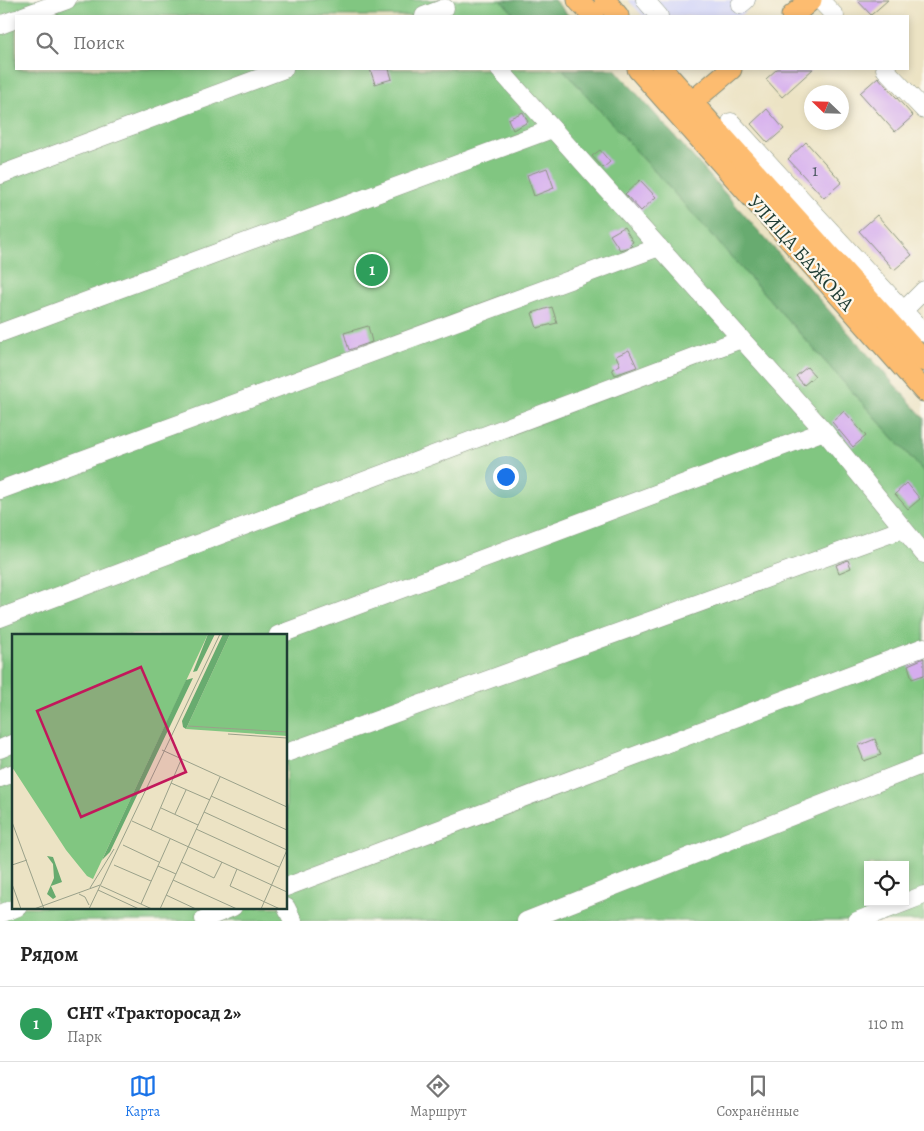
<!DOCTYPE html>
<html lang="ru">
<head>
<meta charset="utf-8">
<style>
	body { margin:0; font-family:Alegreya,serif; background:#f2f2f2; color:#222 }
	.controls { position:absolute; right:15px; bottom:15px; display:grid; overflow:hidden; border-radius:0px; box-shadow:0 2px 8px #0003 }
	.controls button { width:45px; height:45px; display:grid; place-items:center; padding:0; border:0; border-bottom:1px solid #e0e0e0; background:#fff; color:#222; font:25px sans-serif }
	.compass { position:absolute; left:804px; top:85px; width:45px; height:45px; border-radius:50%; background:#fff; box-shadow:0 2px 8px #0003; rotate:293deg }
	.you { position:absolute; left:505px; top:476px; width:18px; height:18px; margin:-12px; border:4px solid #fff; border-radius:50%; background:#1a73e8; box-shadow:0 0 0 8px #1a73e833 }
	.badge { display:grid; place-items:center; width:32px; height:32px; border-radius:50%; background:#1a73e8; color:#fff; font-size:16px; font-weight:700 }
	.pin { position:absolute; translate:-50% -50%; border:2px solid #fff; box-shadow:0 1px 5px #0006 }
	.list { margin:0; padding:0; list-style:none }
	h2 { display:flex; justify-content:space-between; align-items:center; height:65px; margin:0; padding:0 20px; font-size:21px }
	h2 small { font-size:16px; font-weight:400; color:#767676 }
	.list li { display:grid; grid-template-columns:32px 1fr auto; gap:15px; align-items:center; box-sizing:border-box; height:75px; padding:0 20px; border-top:1px solid #e0e0e0 }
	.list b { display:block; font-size:19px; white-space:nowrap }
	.list p { margin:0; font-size:16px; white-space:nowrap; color:#767676 }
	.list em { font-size:16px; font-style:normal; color:#767676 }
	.icon { flex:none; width:28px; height:28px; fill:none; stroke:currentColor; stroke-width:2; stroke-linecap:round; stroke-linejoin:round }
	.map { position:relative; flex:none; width:924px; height:921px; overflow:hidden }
	.search { position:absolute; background:#fff; box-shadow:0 2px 8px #0003; left:15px; right:15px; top:15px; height:55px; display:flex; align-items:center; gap:12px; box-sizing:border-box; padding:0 18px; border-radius:0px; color:#767676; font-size:19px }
	.sheet { height:140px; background:#fff }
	nav { display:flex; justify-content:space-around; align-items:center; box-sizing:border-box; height:70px; border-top:1px solid #e0e0e0; background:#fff; font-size:14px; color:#767676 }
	nav a { display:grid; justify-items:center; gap:2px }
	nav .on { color:#1a73e8 }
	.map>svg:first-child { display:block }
	.built { fill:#d6d8f8 }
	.green { fill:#81c681; stroke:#50825a; fill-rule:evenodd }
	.forest { fill:#68ab6f; stroke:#447452 }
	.building { fill:#d5adee }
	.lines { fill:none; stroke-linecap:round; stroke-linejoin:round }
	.minor-casing { stroke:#86907c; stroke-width:19 }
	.major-casing { stroke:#86907c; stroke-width:23 }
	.minor { stroke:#fff; stroke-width:18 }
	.major { stroke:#fdbc6f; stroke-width:21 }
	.labels { text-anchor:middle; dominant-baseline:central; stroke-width:4.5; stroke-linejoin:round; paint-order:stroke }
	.number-label { font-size:18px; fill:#4c5962 }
	.street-label { font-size:20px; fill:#1f3d34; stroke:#fbf7ec }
	.inset-road { fill:none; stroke:#9aa18a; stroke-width:1 }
	.view { fill:#c2185b; fill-opacity:0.15; stroke:#c2185b; stroke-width:2.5 }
	.inset-edge { fill:none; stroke:#1f3d34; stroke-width:2.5 }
</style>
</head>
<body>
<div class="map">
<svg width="924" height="921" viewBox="0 0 924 921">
	<rect width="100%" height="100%" fill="#fbf7ec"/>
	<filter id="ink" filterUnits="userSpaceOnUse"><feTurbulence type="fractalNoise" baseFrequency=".02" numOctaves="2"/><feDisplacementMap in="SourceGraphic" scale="10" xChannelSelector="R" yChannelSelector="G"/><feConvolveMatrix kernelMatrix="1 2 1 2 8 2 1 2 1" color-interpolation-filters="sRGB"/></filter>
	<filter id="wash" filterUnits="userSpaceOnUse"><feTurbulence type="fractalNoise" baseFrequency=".0096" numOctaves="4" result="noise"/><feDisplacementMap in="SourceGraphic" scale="20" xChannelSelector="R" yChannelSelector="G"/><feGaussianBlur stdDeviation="1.12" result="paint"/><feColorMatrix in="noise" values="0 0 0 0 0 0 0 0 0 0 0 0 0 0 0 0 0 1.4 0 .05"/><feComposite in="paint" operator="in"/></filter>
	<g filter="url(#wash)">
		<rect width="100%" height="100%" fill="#ece3c4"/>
		<path class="built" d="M628,0H759L740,16H643Z"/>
		<path class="green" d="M0,0H501L516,16H16V69H563L924,472V921H0ZM14,635H286V907H14ZM868,865H905V902H868Z"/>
		<g class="forest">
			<path d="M501,0H554L569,16H516Z"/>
			<path d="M563,69H615L924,418V472Z"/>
		</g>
		<g id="blocks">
			<g class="building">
				<path d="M857,0H888L871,15Z"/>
				<path d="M370,69H389L392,79L375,84Z"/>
				<path d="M777,69H813L782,97L766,79Z"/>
				<path d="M878,77L913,116L895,132L860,93Z"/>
				<path d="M767,109L784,129L768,143L751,124Z"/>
				<path d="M523,112L528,122L513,130L508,119Z"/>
				<path d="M806,142L842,182L824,198L788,159Z"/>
				<path d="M600,150L610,162L603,168L592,156Z"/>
				<path d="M547,168L554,188L534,196L527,175Z"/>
				<path d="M640,180L656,197L641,211L625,194Z"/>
				<path d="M877,215L912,255L894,270L859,231Z"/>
				<path d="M624,227L633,242L630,244L632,246L620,250L610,235Z"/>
				<path d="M552,307L557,323L537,328L532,313Z"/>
				<path d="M368,326L372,342L349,350L344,333Z"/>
				<path d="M629,350L637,367L615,375L612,369L620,365L616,356Z"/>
				<path d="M807,367L815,376L804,385L796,376Z"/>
				<path d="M844,411L866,436L853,447L832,422Z"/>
				<path d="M907,483L920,499L908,509L895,494Z"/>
				<path d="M848,560L851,568L839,573L836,565Z"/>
				<path d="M924,658V675L912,679L908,665Z"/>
				<path d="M875,739L881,755L864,761L858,746Z"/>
			</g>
		</g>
	</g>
	<g filter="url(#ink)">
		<use href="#blocks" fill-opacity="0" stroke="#86907c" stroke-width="1"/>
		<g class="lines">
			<defs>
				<g id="minor">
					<path d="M645,0L659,16"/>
					<path d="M820,0L835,16"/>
					<path d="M740,5L746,0"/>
					<path d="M23,16L67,0"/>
					<path d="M424,16L445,8"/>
					<path d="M0,25L16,19"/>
					<path d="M499,69L824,431L924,554"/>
					<path d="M885,69L924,110"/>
					<path d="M731,122L924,333"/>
					<path d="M0,175L284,69"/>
					<path d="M903,311L924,290"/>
					<path d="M0,333L552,129"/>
					<path d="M0,490L659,247"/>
					<path d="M0,618L741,339"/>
					<path d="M278,635L824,431"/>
					<path d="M0,749L14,743"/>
					<path d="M286,753L903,529"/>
					<path d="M0,778L14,773"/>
					<path d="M286,887L924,647"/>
					<path d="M286,907L293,921"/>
					<path d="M0,914L18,907"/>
					<path d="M204,919L233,907"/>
					<path d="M526,921L924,764"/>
					<path d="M857,921L924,895"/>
				</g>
				<g id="major">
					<path d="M578,0L593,16"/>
					<path d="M605,0L618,16"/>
					<path d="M792,16L811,0"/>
					<path d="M638,69L924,391"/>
					<path d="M662,69L924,361"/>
					<path d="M680,112L731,69"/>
				</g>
			</defs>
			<use href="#minor" class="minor-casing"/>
			<use href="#major" class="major-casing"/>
			<use href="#minor" class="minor"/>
			<use href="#major" class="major"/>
		</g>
	</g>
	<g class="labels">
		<g class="number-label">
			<text x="815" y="170">1</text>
		</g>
		<g class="street-label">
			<text transform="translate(801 253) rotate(48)">УЛИЦА БАЖОВА</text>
		</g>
	</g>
	<g transform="translate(12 634)">
		<rect width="275" height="275" fill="#ece3c4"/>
		<path d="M0,0H196L81,245L75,242L54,216L0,133ZM218,0H275V102L174,95Z" fill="#81c681"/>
		<path d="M196,0H203L185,37L181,38ZM211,0H218L174,95L171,93L170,87ZM181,44L98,218L90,226L174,46ZM35,222L41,223L50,248L39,252L44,263L41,265L35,260L42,244L41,230Z" fill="#68ab6f"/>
		<path class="inset-road" d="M176,92L275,98M216,100L275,104M150,116L275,173M159,149L198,166M199,162L275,196M149,174L186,191M192,178L275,216L249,275M163,180L174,156M120,187L275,258M0,188L32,275M184,195L267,233M139,196L169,126M111,211L147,228M169,228L202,244L210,228M0,231L15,226M102,231L139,247M146,232L164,240M225,235L218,252L268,275M161,246L225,275M0,250L9,275M89,252L140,275M78,254L102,215M86,256L127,275M67,260L73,263L77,271M154,261L184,275M129,270L158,205M22,275L88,251M77,275L208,0M148,275L208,143"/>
		<path class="view" d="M129,33L174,138L69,183L25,77Z"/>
		<rect width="275" height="275" class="inset-edge"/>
	</g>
</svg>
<div class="controls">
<button><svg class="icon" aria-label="locate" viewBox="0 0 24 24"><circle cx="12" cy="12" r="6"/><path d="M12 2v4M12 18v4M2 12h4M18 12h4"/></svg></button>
</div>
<svg class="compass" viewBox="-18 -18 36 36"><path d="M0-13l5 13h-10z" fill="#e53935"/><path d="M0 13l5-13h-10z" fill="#767676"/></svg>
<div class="you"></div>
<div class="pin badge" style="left:372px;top:270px;background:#2e9e5b">1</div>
<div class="search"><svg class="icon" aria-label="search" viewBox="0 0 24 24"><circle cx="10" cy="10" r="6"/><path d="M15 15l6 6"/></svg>Поиск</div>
</div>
<section class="sheet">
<h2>Рядом<small></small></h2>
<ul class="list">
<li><span class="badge" style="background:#2e9e5b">1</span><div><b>СНТ «Тракторосад 2»</b><p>Парк</p></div><em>110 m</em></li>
</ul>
</section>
<nav>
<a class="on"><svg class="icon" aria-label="map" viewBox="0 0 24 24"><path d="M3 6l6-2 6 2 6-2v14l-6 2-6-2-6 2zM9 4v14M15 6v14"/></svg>Карта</a>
<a><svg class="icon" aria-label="directions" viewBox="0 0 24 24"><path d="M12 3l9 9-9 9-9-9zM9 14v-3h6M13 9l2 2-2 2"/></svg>Маршрут</a>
<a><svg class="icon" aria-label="saved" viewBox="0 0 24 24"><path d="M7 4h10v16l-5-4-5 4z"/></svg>Сохранённые</a>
</nav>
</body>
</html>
